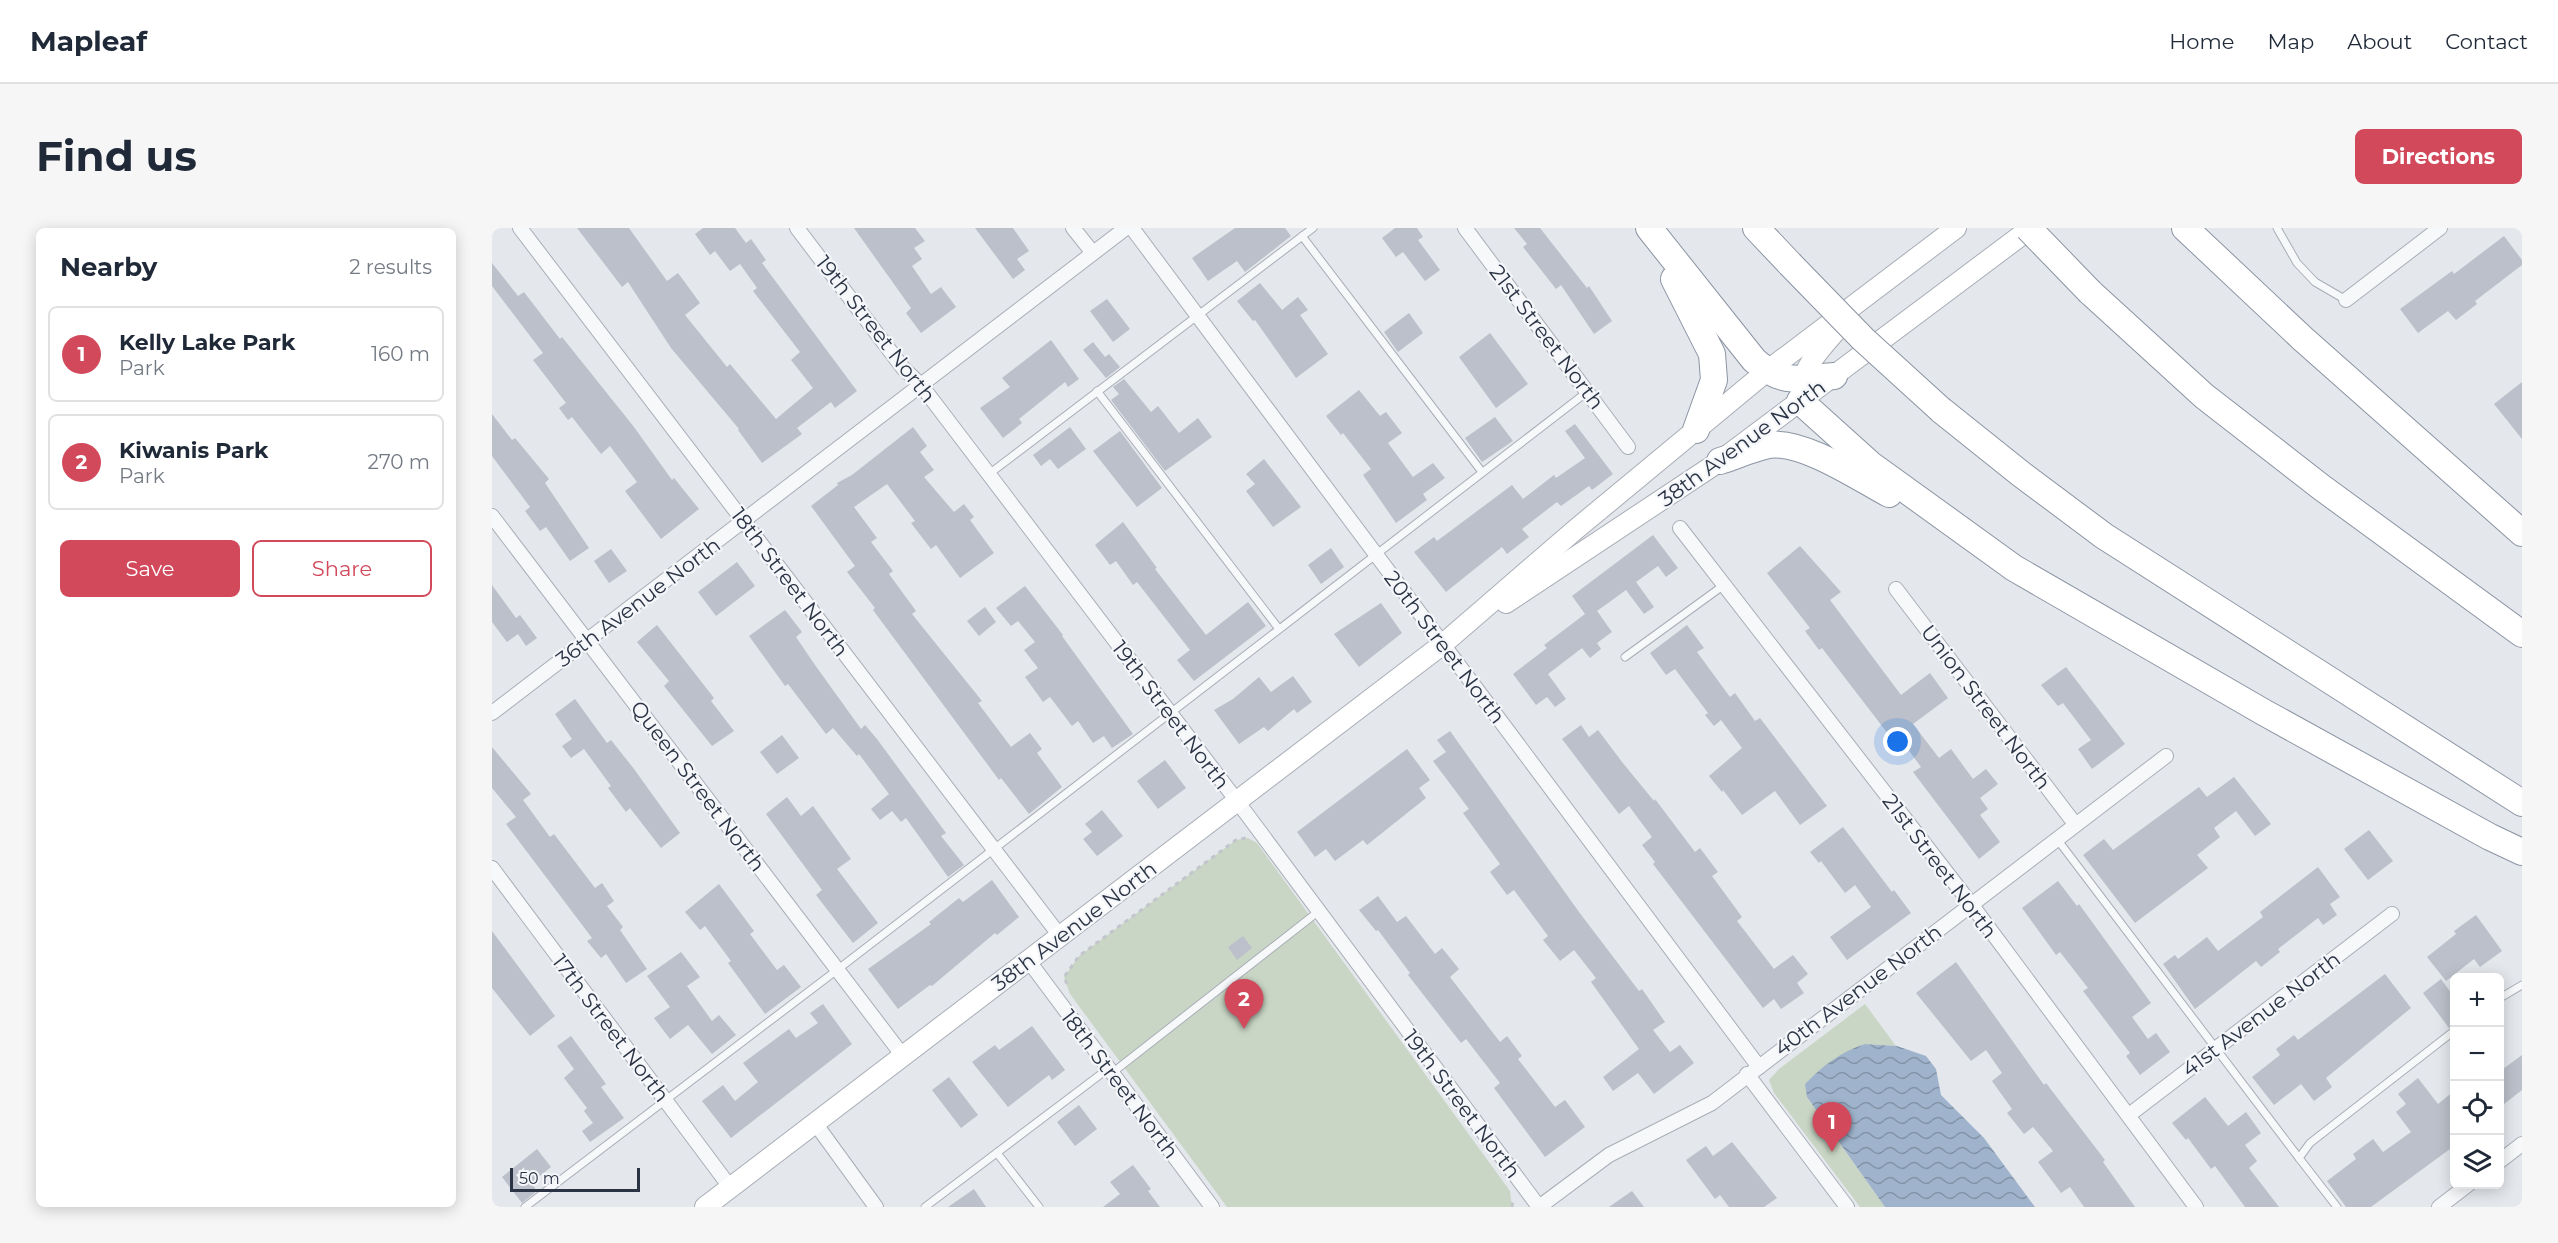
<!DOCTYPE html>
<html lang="en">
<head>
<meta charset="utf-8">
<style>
	body { margin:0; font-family:Montserrat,sans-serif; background:#f6f6f7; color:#1f2937 }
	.controls { position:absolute; right:18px; bottom:18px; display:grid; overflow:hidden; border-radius:9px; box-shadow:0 3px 15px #0003 }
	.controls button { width:54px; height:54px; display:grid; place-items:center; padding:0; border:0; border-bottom:2px solid #e0e1e3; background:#fff; color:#1f2937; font:30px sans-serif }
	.scale { position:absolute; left:18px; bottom:15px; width:130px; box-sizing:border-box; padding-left:6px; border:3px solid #2b3445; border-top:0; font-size:16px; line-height:21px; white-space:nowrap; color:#2b3445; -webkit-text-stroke:4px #f4f6f9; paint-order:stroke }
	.you { position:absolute; left:1406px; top:514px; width:21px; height:21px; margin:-15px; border:4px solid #fff; border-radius:50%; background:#1a73e8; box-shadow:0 0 0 9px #1a73e833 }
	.badge { display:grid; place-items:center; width:39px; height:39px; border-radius:50%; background:#d1495b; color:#fff; font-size:20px; font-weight:700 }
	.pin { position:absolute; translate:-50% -50px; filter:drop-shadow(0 2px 3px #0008) }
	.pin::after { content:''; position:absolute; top:32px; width:21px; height:18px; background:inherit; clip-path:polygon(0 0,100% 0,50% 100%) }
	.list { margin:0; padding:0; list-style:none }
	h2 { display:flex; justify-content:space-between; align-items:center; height:78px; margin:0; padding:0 24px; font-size:26px }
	h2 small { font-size:20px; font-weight:400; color:#747a83 }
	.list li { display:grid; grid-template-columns:39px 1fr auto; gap:18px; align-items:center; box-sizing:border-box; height:96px; margin:0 12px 12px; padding:0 12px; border:2px solid #e0e1e3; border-radius:9px }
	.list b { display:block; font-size:22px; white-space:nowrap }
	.list p { margin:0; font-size:20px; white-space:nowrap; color:#747a83 }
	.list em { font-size:20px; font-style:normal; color:#747a83 }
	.actions { display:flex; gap:12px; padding:18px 24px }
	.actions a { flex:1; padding:14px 0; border:2px solid #d1495b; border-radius:9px; text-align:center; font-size:21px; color:#d1495b }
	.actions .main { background:#d1495b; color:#fff }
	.icon { flex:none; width:33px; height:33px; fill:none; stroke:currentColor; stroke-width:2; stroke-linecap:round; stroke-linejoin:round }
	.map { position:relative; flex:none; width:2030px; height:979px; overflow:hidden; border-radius:9px }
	header { display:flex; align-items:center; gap:36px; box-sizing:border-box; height:84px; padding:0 30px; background:#fff; border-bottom:2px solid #e0e1e3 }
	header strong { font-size:28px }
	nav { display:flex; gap:33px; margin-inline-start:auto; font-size:21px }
	.intro { display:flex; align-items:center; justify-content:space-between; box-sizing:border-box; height:144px; padding:0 36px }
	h1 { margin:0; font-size:42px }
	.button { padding:15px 27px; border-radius:9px; background:#d1495b; color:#fff; font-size:21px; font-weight:700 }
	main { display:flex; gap:36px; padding:0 36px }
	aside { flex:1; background:#fff; border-radius:9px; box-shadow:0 3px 15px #0003 }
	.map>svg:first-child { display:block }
	.green { fill:#c9d6c5 }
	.water { fill:url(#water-waves) }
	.building { fill:#bbc0ca }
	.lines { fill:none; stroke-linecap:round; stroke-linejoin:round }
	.lane-casing { stroke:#a9aeb7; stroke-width:9 }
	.street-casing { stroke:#a9aeb7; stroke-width:16 }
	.secondary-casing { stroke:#a9aeb7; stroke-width:22 }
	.highway-casing { stroke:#8b94a3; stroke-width:28 }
	.path { stroke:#c2c5cb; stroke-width:3; stroke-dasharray:4.5 4.5; stroke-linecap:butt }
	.lane { stroke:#f7f8fa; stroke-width:7 }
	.street { stroke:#f7f8fa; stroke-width:14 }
	.secondary { stroke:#fff; stroke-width:20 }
	.highway { stroke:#fff; stroke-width:26 }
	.highway-bridge-casing { stroke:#8b94a3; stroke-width:28; stroke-linecap:butt }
	.highway-bridge { stroke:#fff; stroke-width:26 }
	.labels { text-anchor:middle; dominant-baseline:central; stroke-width:4.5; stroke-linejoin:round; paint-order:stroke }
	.street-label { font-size:21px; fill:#2b3445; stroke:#f4f6f9 }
</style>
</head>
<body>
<header>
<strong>Mapleaf</strong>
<nav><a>Home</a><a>Map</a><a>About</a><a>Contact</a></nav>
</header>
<div class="intro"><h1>Find us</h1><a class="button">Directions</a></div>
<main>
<aside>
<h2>Nearby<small>2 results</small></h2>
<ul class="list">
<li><span class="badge">1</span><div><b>Kelly Lake Park</b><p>Park</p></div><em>160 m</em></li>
<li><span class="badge">2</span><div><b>Kiwanis Park</b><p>Park</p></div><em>270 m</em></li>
</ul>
<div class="actions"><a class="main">Save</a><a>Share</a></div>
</aside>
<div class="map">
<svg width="2030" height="979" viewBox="0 0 2030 979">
	<defs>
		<pattern id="water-waves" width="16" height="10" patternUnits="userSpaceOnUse" patternTransform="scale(1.5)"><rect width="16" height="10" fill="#9fb4cc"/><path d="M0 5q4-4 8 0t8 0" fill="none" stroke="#8293a7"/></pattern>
	</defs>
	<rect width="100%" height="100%" fill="#e4e7ec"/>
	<g class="green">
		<path d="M756,610L765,615L1018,963L1020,979H735L578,766L572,749L587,728L744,612Z"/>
		<path d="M1373,776L1404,818L1373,816L1315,869L1393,979H1368L1282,865L1277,852L1287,841Z"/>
	</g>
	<path class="water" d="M1373,816L1405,818L1434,828L1444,841L1449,867L1492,910L1543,979H1393L1315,869L1313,856C1332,837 1348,824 1373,816Z"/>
	<g class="building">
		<path d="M85,0H137L175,53L186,45L208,75L193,87L235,139L238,136L284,191L321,160L299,132L308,124L261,63L265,60L248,36L238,43L223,23L218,27L203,6L211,0H243L254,15L259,11L274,32L270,35L365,163L343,180L339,174L305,200L310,206L270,235L246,202L247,201L179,120L136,54L130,59Z"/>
		<path d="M362,0H423L433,13L422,20L430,31L420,38L439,66L449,59L464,79L429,105L414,85L419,80Z"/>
		<path d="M483,0H521L537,23L525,31L533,42L521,51Z"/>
		<path d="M743,0H793L799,8L753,44L745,33L716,53L700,30Z"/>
		<path d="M903,0H925L931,9L926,12L948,42L933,53L911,24L904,29L890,10Z"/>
		<path d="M1022,0H1048L1095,60L1097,58L1120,93L1102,106L1069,57L1064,61L1031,19L1035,16Z"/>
		<path d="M2012,8L2030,32V37L1983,73L1985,76L1964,92L1956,83L1926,105L1908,81L1960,43L1962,46Z"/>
		<path d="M0,35L26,68L32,64L68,111L70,109L142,199L180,252L182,250L207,281L169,311L133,263L145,254L118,218L109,226L80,189L76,192L67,180L74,175L41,132L51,125L0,58Z"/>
		<path d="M768,55L790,82L806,69L816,82L808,87L836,126L804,150L763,92L761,93L745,73Z"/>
		<path d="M615,71L638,101L621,114L598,83Z"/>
		<path d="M917,85L931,105L906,124L892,104Z"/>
		<path d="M998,105L1036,156L1004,180L967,129Z"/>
		<path d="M559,112L587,151L576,159L573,154L527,191L530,195L511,210L488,180L518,159L510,150Z"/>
		<path d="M601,114L613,129L617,126L628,139L614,150L591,122Z"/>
		<path d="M632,151L659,184L666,178L687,205L706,190L720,209L673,243L619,172L627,166L621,159Z"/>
		<path d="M2030,154V211L2002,176Z"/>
		<path d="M867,162L888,188L894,184L910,205L896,215L921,249L941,235L953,250L931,266L935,272L904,295L871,247L879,241L851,205L849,207L834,188Z"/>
		<path d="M0,186L20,212L23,210L57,251L53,255L97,320L78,333L54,299L48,303L33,283L38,279L0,228Z"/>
		<path d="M1003,189L1021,213L990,234L973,210Z"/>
		<path d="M1083,196L1121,246L1100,262L1097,258L1069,278L1065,274L1030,301L1037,309L1015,326L1010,319L954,364L922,324L942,309L945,313L1020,257L1031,271L1062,247L1064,250L1093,230L1073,203Z"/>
		<path d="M421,199L435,218L428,224L442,242L432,249L462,284L472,276L482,289L478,292L502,325L468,350L444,317L439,321L419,295L423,293L395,256L362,279L385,310L379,314L401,343L397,346L424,383L420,386L490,473L486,475L519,519L538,505L550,521L545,525L570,559L537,586L509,550L507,552L381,382L383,380L355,344L363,338L319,278L346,257L345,255L360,247Z"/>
		<path d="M578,199L594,221L566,241L558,231L549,238L541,227Z"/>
		<path d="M628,203L670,260L645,279L601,223Z"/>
		<path d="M772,231L809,279L781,299L754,263L763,256L754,246Z"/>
		<path d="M631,294L665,340L663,341L714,407L756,374L774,398L702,453L685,432L698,422L645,354L641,357L624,333L618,337L603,317Z"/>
		<path d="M1161,307L1186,340L1174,349L1166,338L1144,354L1162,379L1152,386L1134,362L1105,383L1120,404L1105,415L1109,421L1098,430L1090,420L1056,446L1074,471L1063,479L1055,469L1044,477L1021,446L1055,420L1052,417L1093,386L1080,368Z"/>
		<path d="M1308,318L1349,364L1338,372L1409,467L1438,445L1456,470L1421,496L1447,530L1459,521L1481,551L1494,541L1506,556L1488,570L1496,581L1488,587L1508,614L1487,631L1421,544L1429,539L1415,520L1410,524L1330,420L1327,422L1313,403L1318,400L1275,345Z"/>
		<path d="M839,320L852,339L829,356L816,337Z"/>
		<path d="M119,321L135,343L117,355L102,333Z"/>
		<path d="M245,334L263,358L224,388L206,364Z"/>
		<path d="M0,357L24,390L28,387L45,410L34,418L26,406L15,414L0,394Z"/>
		<path d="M533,358L571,407L570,408L641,506L620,520L612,508L601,515L586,493L580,498L558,469L551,474L533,449L546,440L532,422L543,414L526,393L519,398L504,380Z"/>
		<path d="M889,375L910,405L867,439L842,406Z"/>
		<path d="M493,379L504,394L487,408L475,393Z"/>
		<path d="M293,382L310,404L304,409L323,437L369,501L373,497L385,511L454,605L449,608L472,637L456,649L414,590L409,594L400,583L388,592L379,581L397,566L367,526L365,528L341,500L334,506L296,456L293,458L257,408Z"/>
		<path d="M165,397L222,470L219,473L242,503L220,518L172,458L177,453L145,414Z"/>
		<path d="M1195,397L1212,420L1205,424L1238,469L1243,465L1263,493L1268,490L1335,578L1308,597L1283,563L1250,587L1231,562L1230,564L1217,548L1250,520L1229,492L1222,498L1213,487L1216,485L1183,441L1174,447L1158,425Z"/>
		<path d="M1574,439L1633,516L1600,541L1586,521L1599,512L1571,475L1566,478L1549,457Z"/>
		<path d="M801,448L820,474L805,485L802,481L776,503L772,499L747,516L722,482L741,471L767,449L779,464Z"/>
		<path d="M83,471L115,515L119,512L142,541L188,605L169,620L138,580L134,584L116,560L119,558L92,521L79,530L70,518L80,511L63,486Z"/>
		<path d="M1089,497L1097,509L1106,502L1130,534L1162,573L1163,571L1203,624L1208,620L1226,644L1220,648L1250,689L1245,693L1282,741L1301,727L1316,746L1305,755L1312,765L1289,781L1282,771L1271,780L1161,636L1163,634L1150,617L1160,609L1137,578L1127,586L1070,511Z"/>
		<path d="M958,503L1087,684L1147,763L1150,761L1173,794L1161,802L1178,824L1188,817L1202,835L1162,866L1146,845L1121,863L1111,849L1147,821L1099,754L1104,750L1082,722L1068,733L1051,712L1056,708L1022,662L1015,667L998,644L1008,636L971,585L977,581L941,533L954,524L945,512Z"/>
		<path d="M290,507L307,530L285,546L268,524Z"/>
		<path d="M0,519L39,566L31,572L58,609L62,606L103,660L110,655L122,673L115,678L131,699L128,702L155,741L134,755L114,726L109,730L95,713L100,710L14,596L24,589L0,560Z"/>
		<path d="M915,521L938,552L927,560L934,570L875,617L871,612L843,633L834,621L823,629L805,604Z"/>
		<path d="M673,532L694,560L666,581L645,553Z"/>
		<path d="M1742,549L1779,596L1763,608L1744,583L1722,600L1728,609L1705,627L1716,640L1643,695L1591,627L1612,611L1621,622L1707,559L1715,569Z"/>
		<path d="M295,569L309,588L321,578L359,631L345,641L386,695L361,715L324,667L330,662L274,586Z"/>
		<path d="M610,582L631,608L605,628L591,611L600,604L593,596Z"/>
		<path d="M1351,599L1400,664L1402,662L1419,685L1355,732L1338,709L1379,679L1363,657L1353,665L1329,633L1327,635L1318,624Z"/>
		<path d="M1877,602L1901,633L1876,652L1852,621Z"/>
		<path d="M1826,639L1848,669L1838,676L1845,687L1831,697L1826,690L1786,721L1788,724L1769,739L1764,733L1703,781L1671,736L1683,727L1686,731L1715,709L1726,723L1771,689L1768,684Z"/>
		<path d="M500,652L527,689L505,707L503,705L440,758L438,757L406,781L376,741L439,696L437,694L467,670L471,674Z"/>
		<path d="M1566,653L1585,678L1587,676L1659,775L1640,789L1656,811L1664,805L1678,824L1648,847L1634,828L1638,825L1591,763L1596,760L1568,724L1564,727L1530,680Z"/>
		<path d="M227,656L262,703L258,706L285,742L292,737L309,759L273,786L236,735L239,733L213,698L208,702L193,684Z"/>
		<path d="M886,668L905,694L914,688L943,726L950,720L967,741L958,749L1008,814L1015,808L1030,828L1026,831L1063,879L1073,872L1093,899L1053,929L1002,860L1008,855L974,811L969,815L916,747L918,745L886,702L884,703L867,682Z"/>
		<path d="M1984,687L2010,723L1988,739L1982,731L1954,753L1935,729L1964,706L1962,703Z"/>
		<path d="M0,703L63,788L38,808L0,760Z"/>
		<path d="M751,708L760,720L745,732L736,719Z"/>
		<path d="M189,724L208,749L195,758L220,793L227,787L244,807L220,826L196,797L178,811L162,790L178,779L155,748Z"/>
		<path d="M1464,734L1552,857L1554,855L1613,932L1611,934L1643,979H1592L1578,959L1569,965L1546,934L1561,923L1541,899L1532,906L1515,885L1520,881L1500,853L1510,845L1494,822L1479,833L1424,765Z"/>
		<path d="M1893,746L1919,780L1834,850L1840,859L1822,873L1809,856L1782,877L1760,849L1788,827L1784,821L1802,807L1806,812Z"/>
		<path d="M1949,751L1962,769V798L1957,800L1931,765Z"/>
		<path d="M331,776L360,816L239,910L210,873L231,857L243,873L266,854L251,835L297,801L304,810L326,795L318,785Z"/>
		<path d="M540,798L573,842L560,852L557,847L516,879L480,834L503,817L507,822Z"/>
		<path d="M79,808L114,856L109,859L132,890L98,914L90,903L101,895L92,883L95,880L72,850L82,841L65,818Z"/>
		<path d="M2030,827V862L2007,880V844Z"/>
		<path d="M457,849L486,887L469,900L440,862Z"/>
		<path d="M1926,850L1946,876L1962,863V918L1879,979H1854L1835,953L1864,931L1861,926L1881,911L1891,924L1919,904L1904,884L1914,876L1906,866Z"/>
		<path d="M1713,869L1736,898L1754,884L1769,905L1753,917L1765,933L1757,940L1787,979H1753L1723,938L1719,941L1696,910L1694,912L1680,895Z"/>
		<path d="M587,877L605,901L583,918L565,894Z"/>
		<path d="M1240,914L1285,970L1272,979H1237L1228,967L1223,971L1194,932L1214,918L1221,928Z"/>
		<path d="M45,921L59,939L39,955L45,963L30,975L10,949Z"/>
		<path d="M641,937L659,961L656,963L668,979H611L628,966L618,954Z"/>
		<path d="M482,961L494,979H456Z"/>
		<path d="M1140,963L1152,979H1117Z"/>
	</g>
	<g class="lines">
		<defs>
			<g id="lane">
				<path d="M1785,0L1805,35L1823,54L1854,72"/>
				<path d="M810,8L990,244"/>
				<path d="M605,163L787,401"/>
				<path d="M497,246L821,0"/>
				<path d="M1133,429L1232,357"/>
				<path d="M1565,611L1807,930"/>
				<path d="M2008,770L2030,757"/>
				<path d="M620,845L827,683"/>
				<path d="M505,925L547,979"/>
				<path d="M33,979L345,742L1095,164"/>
				<path d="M433,979L617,840"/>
				<path d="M1845,979L1807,930L1818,915L1962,803"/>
			</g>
			<g id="street">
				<path d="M28,0L568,708"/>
				<path d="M305,0L411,140L429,157L745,573L1047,979"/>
				<path d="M581,0L601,25"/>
				<path d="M640,0L1267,839"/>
				<path d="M973,0L1136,219"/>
				<path d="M1854,72L1948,0"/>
				<path d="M0,288L411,828"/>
				<path d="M1188,300L1479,676L1704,979"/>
				<path d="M1404,361L1583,596"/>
				<path d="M0,485L634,0"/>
				<path d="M0,640L238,959"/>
				<path d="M536,732L720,979"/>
				<path d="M1255,846L1355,979"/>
				<path d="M1637,887L1900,686"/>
				<path d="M323,895L384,979"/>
				<path d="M2008,933L2030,916"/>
				<path d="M1047,979L1117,927L1220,875L1674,528"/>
				<path d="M1947,979L1977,956"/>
			</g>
			<g id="secondary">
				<path d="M1309,162C1311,136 1334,115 1350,96"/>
				<path d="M1014,375L1228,233L1539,0"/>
				<path d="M213,979L951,416L1083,302L1275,143L1464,0"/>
			</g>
			<g id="highway">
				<path d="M1157,0L1262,132C1289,157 1308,151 1342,148"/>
				<path d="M1264,0L1298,36"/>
				<path d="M1693,0L1811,111L2030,305"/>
				<path d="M1182,51L1220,126L1222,152L1204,202"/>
				<path d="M1598,64L1712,168L1829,259L2030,406"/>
				<path d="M1308,173L1378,236L1522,340L1773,485L1998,609L2030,624"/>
				<path d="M1449,182L1529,246L1612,308L2030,575"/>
				<path d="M1228,233C1244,228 1261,220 1277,217C1311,212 1367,250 1397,266"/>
			</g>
		</defs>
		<use href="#lane" class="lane-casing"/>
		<use href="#street" class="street-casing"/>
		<use href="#secondary" class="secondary-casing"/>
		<use href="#highway" class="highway-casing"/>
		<g class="path">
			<path d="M575,756L572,749L587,728L744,612L754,610"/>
			<path d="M1020,979L1021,971"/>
		</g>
		<use href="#lane" class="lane"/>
		<use href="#street" class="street"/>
		<use href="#secondary" class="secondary"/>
		<use href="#highway" class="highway"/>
		<defs>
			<g id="highway-bridge">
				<path d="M1536,0L1598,64"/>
				<path d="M1298,36L1371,111L1449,182"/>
			</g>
		</defs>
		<use href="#highway-bridge" class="highway-bridge-casing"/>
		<use href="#highway-bridge" class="highway-bridge"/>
	</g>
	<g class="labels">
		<g class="street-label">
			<text transform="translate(384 101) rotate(52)">19th Street North</text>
			<text transform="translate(1055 109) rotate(53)">21st Street North</text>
			<text transform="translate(1250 215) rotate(-36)">38th Avenue North</text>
			<text transform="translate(298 354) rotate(53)">18th Street North</text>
			<text transform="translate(146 374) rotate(-37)">36th Avenue North</text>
			<text transform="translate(953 419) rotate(53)">20th Street North</text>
			<text transform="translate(1494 479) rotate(53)">Union Street North</text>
			<text transform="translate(679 487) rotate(53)">19th Street North</text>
			<text transform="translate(206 558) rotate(53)">Queen Street North</text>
			<text transform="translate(1448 638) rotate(53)">21st Street North</text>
			<text transform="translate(582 698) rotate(-37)">38th Avenue North</text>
			<text transform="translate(1366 762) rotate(-37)">40th Avenue North</text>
			<text transform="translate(1769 786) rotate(-37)">41st Avenue North</text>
			<text transform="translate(119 800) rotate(53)">17th Street North</text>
			<text transform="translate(628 856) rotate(53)">18th Street North</text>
			<text transform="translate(970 876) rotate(53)">19th Street North</text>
		</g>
	</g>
</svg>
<div class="controls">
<button>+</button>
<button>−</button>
<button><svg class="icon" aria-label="locate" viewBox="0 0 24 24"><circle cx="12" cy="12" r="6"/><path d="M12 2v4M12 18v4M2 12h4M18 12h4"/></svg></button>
<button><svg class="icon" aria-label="layers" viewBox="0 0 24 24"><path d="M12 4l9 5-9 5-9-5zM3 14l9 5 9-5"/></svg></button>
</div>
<div class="scale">50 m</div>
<div class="you"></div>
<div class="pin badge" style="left:1340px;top:924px">1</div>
<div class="pin badge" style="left:752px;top:801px">2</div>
</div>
</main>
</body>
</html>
